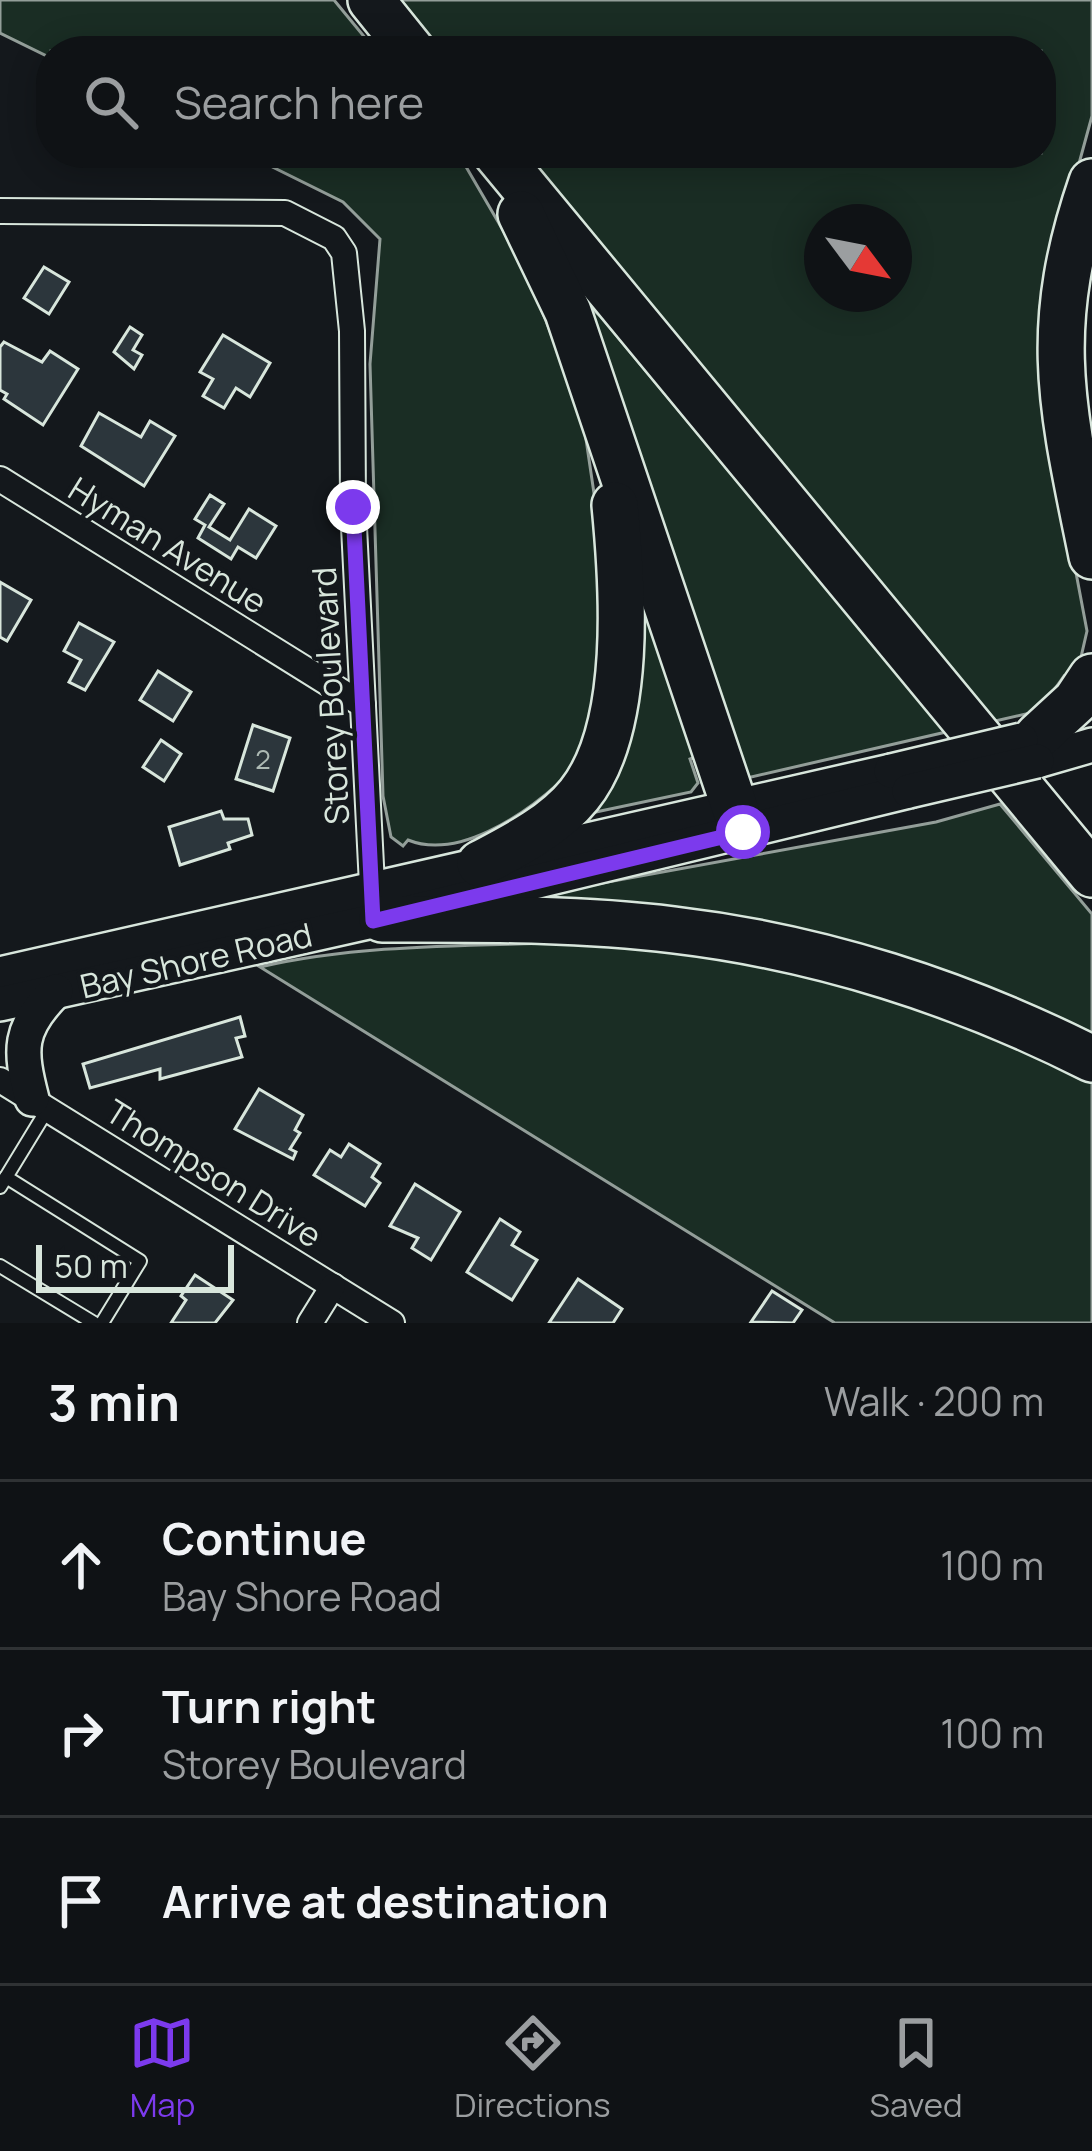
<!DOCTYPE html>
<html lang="en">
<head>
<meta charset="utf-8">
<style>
	body { margin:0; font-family:Manrope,sans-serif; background:#181b1e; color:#f1f3f6 }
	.compass { position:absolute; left:804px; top:204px; width:108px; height:108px; border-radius:50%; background:#0f1215; box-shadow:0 6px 30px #0003; rotate:122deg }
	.scale { position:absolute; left:36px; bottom:30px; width:198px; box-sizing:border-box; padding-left:12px; border:6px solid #d8e6dc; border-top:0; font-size:33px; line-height:42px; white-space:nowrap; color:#d8e6dc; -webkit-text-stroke:9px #14181c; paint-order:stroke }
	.stop { position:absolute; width:36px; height:36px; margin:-27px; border:9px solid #7c3aed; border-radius:50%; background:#fff }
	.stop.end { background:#7c3aed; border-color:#fff; box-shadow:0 3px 12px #0008 }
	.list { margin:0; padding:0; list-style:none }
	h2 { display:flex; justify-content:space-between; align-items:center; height:156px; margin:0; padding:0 48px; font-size:51px }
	h2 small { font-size:39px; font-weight:400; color:#9b9ea0 }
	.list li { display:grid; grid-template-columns:78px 1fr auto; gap:36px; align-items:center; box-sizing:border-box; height:168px; padding:0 48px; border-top:3px solid #2f3234 }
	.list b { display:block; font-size:45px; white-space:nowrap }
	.list p { margin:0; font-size:39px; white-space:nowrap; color:#9b9ea0 }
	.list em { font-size:39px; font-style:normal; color:#9b9ea0 }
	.icon { flex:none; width:66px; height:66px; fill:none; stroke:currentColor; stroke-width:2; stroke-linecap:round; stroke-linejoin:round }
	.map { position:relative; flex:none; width:1092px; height:1323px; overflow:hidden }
	.search { position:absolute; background:#0f1215; box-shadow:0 6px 30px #0003; left:36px; right:36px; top:36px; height:132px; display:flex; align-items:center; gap:30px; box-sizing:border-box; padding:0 42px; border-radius:48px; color:#9b9ea0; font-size:45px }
	.sheet { height:660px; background:#0f1215 }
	nav { display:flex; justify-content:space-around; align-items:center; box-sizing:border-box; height:168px; border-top:3px solid #2f3234; background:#0f1215; font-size:33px; color:#9b9ea0 }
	nav a { display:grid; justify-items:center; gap:6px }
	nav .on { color:#7c3aed }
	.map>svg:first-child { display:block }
	.green { fill:#1a2d24; stroke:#939e99; stroke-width:3; fill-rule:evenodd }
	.building { fill:#2c363c; stroke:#d8e6dc; stroke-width:3 }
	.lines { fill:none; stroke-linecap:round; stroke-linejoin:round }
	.lane-casing { stroke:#d8e6dc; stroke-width:16 }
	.street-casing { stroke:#d8e6dc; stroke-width:28 }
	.secondary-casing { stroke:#d8e6dc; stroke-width:38 }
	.highway-casing { stroke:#d8e6dc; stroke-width:50 }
	.lane { stroke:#14181c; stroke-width:12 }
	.street { stroke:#14181c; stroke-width:24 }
	.secondary { stroke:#14181c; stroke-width:33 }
	.highway { stroke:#14181c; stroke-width:45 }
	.secondary-bridge-casing { stroke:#d8e6dc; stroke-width:38; stroke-linecap:butt }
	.secondary-bridge { stroke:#14181c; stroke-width:33 }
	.route { stroke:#7c3aed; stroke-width:15 }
	.labels { text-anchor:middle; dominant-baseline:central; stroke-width:9; stroke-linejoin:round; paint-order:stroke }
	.number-label { font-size:27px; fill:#adbab4 }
	.street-label { font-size:33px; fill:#d8e6dc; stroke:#14181c }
</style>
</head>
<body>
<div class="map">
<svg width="1092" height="1323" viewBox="0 0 1092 1323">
	<rect width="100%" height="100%" fill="#14181c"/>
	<g class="green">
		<path d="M0,0H334L376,51H51V58L0,33Z"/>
		<path d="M393,0H1092V116L1040,306V382L1087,631L1075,683L1064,676L1039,711L982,724L517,153H1041V51H435ZM822,222H894V294H822Z"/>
		<path d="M244,153H458L525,268L582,412L604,561L595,721L568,788L559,783C522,816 458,860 408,840L403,846L391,837L383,796L370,364L380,239L343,202Z"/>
		<path d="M575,292L601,317L946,732L747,778Z"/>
		<path d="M633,561L699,756L690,759L698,783L691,792L591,813Z"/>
		<path d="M1000,804L1092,914V1045L509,900L936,822Z"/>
		<path d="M554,943H698L997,1031L1092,1081V1323H835L260,967C356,945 455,946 554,943Z"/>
	</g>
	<g class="building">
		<path d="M44,267L69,282L49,314L24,298Z"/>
		<path d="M130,327L142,335L133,350L142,355L134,369L114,352Z"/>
		<path d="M223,335L270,363L250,397L236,388L224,408L203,396L213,379L200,372Z"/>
		<path d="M4,342L42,362L50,351L78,369L43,425L4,399L7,394L0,390V347Z"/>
		<path d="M99,413L141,437L150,421L175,436L144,486L81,446Z"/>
		<path d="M210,495L224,504L209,527L230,540L249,509L276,526L256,558L238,547L231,559L198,538L205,525L195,519Z"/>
		<path d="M0,582L31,600L7,641L0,637Z"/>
		<path d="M79,623L114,642L85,690L69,682L81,660L64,651Z"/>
		<path d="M158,671L191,692L173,721L140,700Z"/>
		<path d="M253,725L290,738L273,791L236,779Z"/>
		<path d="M161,740L181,754L164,781L143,767Z"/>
		<path d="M221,811L224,819H248L252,835L228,843L230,849L180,865L169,827Z"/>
		<path d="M240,1017L245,1036L236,1038L242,1057L160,1079V1069L90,1088L83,1064Z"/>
		<path d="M259,1089L303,1115L295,1130L300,1133L290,1149L296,1152L293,1159L235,1129Z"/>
		<path d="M349,1144L380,1164L372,1177L380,1183L365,1206L314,1175L330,1150L341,1157Z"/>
		<path d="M415,1184L460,1212L431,1260L412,1248L418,1238L390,1226Z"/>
		<path d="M500,1219L520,1232L512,1245L537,1260L512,1300L467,1272Z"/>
		<path d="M195,1275L233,1300L215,1323H171L186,1300L181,1296Z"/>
		<path d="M578,1279L622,1309L613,1323H549Z"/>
		<path d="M772,1291L802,1310L793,1323L751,1322Z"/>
	</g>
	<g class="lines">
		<defs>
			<g id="lane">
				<path d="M6,1177L140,1261L102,1323"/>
				<path d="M0,1187L47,1110"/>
				<path d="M0,1266L94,1323"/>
			</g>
			<g id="street">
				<path d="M0,211L285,213L334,238L344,253L352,331L353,507L373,905"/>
				<path d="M0,479L363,705"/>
				<path d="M0,1080L392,1323"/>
				<path d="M310,1323L333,1286"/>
			</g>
			<g id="secondary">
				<path d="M1037,761L1092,745"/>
				<path d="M0,974L891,771"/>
				<path d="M0,1004L373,921L909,791"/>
				<path d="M32,1099C19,1049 18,1029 56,991"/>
			</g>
			<g id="highway">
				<path d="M371,0L412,51"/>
				<path d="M496,153L1092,874"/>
				<path d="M1092,182C1041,330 1062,408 1092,556"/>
				<path d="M521,214L568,312L743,832"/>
				<path d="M1038,736L1076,701L1092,677"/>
				<path d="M480,864C514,846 554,826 579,795C633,728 623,586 615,505"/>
				<path d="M382,919C479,919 577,918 674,930C819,947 962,993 1092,1059"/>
			</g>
		</defs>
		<use href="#lane" class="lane-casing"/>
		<use href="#street" class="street-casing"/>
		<use href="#secondary" class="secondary-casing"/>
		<use href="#highway" class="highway-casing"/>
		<use href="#lane" class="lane"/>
		<use href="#street" class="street"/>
		<use href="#secondary" class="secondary"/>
		<use href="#highway" class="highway"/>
		<defs>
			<g id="secondary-bridge">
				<path d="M891,771L1021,740"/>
				<path d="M909,791L1037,761"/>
			</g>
		</defs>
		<use href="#secondary-bridge" class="secondary-bridge-casing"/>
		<use href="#secondary-bridge" class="secondary-bridge"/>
	</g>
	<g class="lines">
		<path class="route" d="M353,507L373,921L743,832"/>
	</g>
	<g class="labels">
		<g class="number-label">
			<text x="263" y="758">2</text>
		</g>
		<g class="street-label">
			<text transform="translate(168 545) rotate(32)">Hyman Avenue</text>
			<text transform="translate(330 696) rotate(-93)">Storey Boulevard</text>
			<text transform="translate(196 960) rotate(-13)">Bay Shore Road</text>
			<text transform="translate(214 1173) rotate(32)">Thompson Drive</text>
		</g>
	</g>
</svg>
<svg class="compass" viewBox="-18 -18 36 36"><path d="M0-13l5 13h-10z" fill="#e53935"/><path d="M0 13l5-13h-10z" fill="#9b9ea0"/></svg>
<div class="scale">50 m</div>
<div class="stop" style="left:743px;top:832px"></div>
<div class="stop end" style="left:353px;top:507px"></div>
<div class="search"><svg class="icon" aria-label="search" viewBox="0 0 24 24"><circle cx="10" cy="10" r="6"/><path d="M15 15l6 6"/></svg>Search here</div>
</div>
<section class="sheet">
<h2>3 min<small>Walk · 200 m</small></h2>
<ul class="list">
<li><svg class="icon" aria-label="ahead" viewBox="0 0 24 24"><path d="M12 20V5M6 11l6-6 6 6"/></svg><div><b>Continue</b><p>Bay Shore Road</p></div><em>100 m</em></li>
<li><svg class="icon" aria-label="right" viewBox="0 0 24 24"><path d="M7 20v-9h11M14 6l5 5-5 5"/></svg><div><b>Turn right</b><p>Storey Boulevard</p></div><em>100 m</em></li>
<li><svg class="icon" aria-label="arrive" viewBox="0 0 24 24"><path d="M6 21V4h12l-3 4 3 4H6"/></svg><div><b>Arrive at destination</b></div></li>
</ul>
</section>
<nav>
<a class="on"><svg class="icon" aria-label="map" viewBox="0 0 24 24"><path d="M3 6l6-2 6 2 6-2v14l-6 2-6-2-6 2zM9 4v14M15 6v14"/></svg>Map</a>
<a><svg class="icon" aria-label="directions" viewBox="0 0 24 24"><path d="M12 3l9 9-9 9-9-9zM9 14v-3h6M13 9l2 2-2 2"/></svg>Directions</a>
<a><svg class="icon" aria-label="saved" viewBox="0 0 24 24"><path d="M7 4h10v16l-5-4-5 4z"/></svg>Saved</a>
</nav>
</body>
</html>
